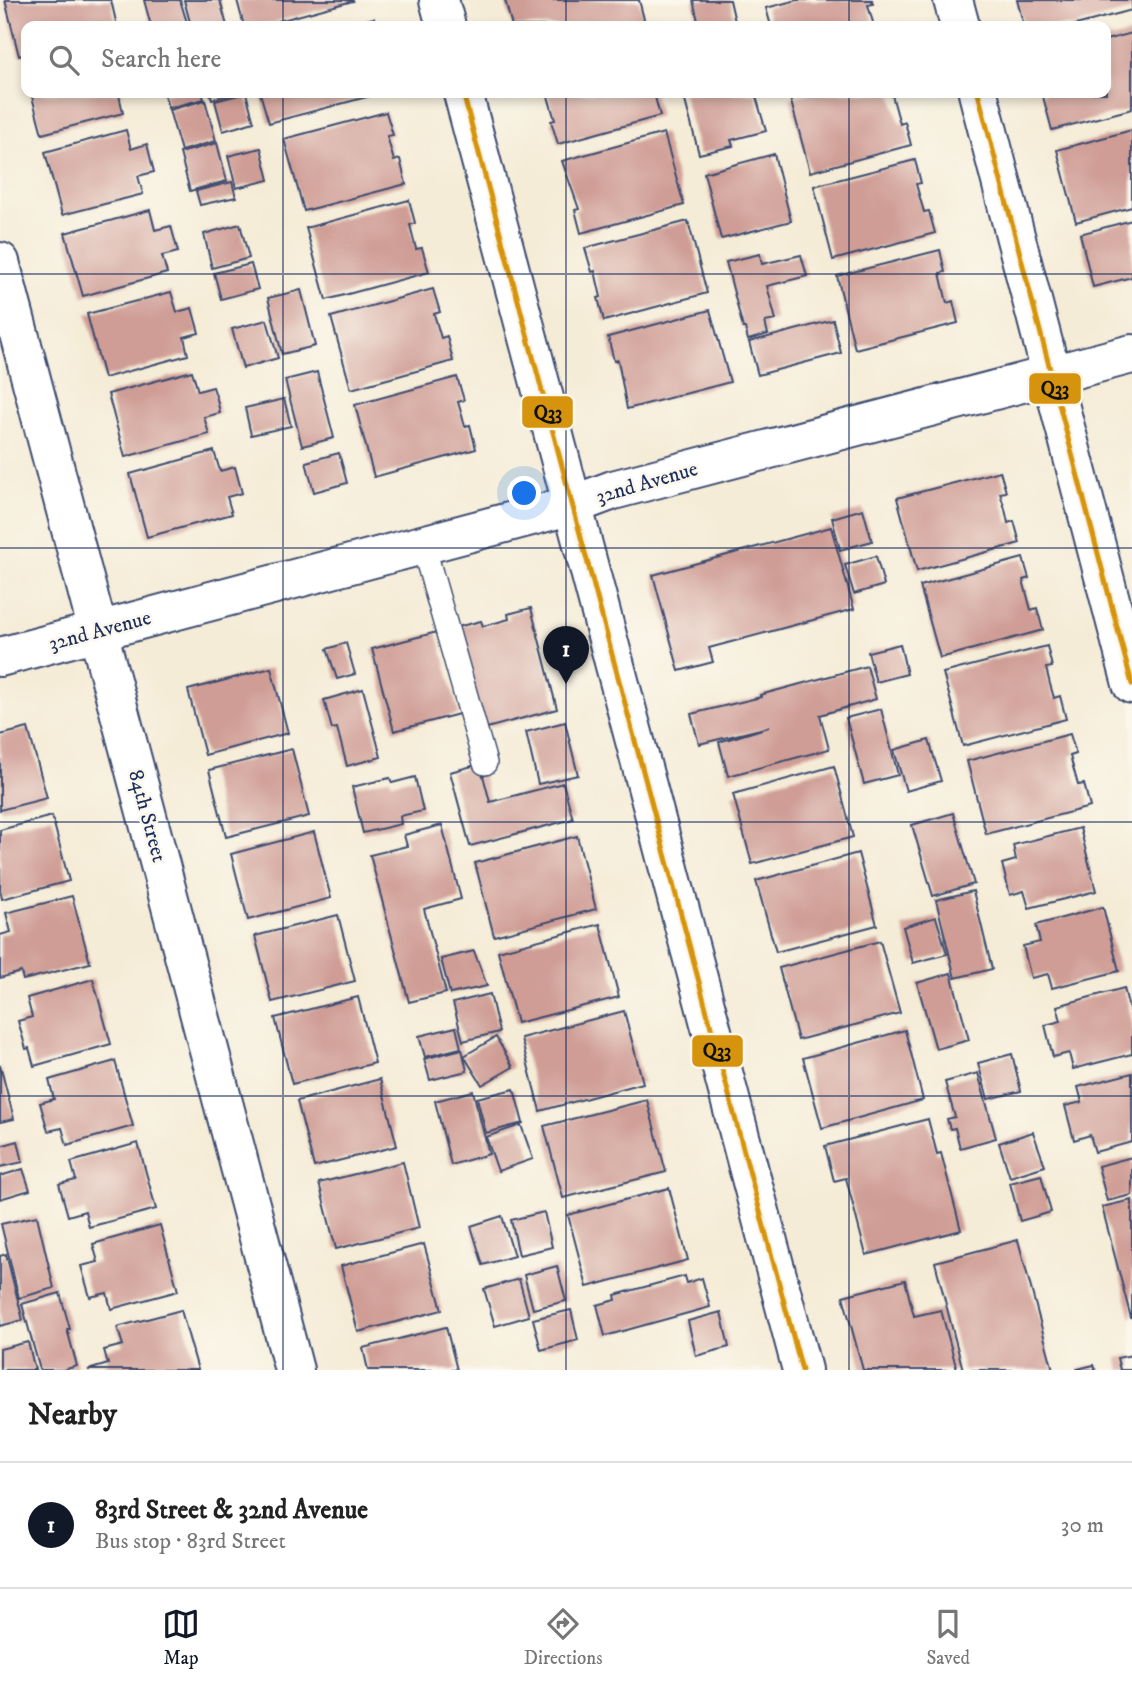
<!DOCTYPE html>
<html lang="en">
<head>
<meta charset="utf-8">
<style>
	body { margin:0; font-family:"IM FELL DW Pica",serif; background:#f2f2f2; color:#222 }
	.you { position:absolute; left:525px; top:494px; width:24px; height:24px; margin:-18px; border:5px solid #fff; border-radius:50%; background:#1a73e8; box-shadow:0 0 0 10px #1a73e833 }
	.badge { display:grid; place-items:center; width:46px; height:46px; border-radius:50%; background:#111827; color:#fff; font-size:23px; font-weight:700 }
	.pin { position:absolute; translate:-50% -58px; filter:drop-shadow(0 2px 4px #0008) }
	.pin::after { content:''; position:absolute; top:37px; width:24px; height:21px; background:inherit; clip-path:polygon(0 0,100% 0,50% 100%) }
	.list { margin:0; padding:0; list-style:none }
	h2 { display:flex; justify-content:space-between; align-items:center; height:91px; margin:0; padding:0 28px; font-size:30px }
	h2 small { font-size:23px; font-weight:400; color:#767676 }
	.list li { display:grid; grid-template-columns:46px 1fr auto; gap:21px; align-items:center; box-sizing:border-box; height:126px; padding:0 28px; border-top:2px solid #e0e0e0 }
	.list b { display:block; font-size:26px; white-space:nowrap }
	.list p { margin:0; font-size:23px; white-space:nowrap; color:#767676 }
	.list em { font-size:23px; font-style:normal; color:#767676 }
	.icon { flex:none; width:38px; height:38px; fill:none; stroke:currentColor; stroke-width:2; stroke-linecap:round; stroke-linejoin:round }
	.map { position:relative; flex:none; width:1132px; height:1370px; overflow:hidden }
	.search { position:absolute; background:#fff; box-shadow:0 4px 10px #0003; left:21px; right:21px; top:21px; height:77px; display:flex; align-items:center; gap:18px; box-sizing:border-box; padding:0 24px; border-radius:14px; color:#767676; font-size:26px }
	.sheet { height:217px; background:#fff }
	nav { display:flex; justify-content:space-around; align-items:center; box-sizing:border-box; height:98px; border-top:2px solid #e0e0e0; background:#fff; font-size:19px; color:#767676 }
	nav a { display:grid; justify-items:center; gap:4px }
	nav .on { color:#111827 }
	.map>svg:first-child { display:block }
	.building { fill:#cf9d95 }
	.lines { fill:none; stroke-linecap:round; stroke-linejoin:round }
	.lane-casing { stroke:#3c4b70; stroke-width:26 }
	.street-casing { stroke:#3c4b70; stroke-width:42 }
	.secondary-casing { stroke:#3c4b70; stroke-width:42 }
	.lane { stroke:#fff; stroke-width:23 }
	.street { stroke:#fff; stroke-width:38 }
	.secondary { stroke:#fff; stroke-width:38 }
	.bus-1-casing { stroke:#fbf7ec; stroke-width:10 }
	.bus-1 { stroke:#d6940e; stroke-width:5 }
	.grid { fill:none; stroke:#1b2f5e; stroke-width:2; stroke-opacity:0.55 }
	.labels { text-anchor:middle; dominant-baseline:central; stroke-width:5; stroke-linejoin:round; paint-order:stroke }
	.street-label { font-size:21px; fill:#1b2f5e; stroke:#fbf7ec }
	.line-badge { stroke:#fbf7ec; stroke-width:2.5 }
	.pale-badge-label { font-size:19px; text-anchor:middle; font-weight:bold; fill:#111 }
</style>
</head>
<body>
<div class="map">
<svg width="1132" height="1370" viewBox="0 0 1132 1370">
	<rect width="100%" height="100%" fill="#fbf7ec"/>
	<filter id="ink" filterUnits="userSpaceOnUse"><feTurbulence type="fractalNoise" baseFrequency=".0143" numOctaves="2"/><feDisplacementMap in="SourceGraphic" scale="14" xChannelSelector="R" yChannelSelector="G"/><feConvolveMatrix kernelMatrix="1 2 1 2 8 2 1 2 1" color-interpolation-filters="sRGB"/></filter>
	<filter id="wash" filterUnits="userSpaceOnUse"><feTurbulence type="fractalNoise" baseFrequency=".00686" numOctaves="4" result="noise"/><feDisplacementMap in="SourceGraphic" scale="28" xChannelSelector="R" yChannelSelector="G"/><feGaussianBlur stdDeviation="1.57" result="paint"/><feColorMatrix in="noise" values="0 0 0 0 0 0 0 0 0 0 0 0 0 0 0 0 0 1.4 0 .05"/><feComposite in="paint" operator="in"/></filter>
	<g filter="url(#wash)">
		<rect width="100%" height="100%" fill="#f5ecd7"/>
		<g id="blocks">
			<g class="building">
				<path d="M5,0H111L117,26H26V54L19,56Z"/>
				<path d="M144,0H180L188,26H151Z"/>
				<path d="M184,0H220L227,26H191Z"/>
				<path d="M237,0H352L353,1L260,26H244Z"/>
				<path d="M505,0H639L645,23L632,26H512Z"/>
				<path d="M693,0H730L736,26H681L698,21Z"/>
				<path d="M797,0H872L873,4L868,5L874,26H771L766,8Z"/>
				<path d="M1017,0H1132V10L1072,26H1024Z"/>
				<path d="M374,18L377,26H347V25Z"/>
				<path d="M1132,33V109L1052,130L1042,93H1106V40Z"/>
				<path d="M31,93H124L119,95L123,113L42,134Z"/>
				<path d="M164,93H202L204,99L168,108Z"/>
				<path d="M210,93H234V94L212,99Z"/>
				<path d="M246,93L254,122L223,131L215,101Z"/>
				<path d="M260,93H377L378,94L269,123Z"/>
				<path d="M547,93H654L660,116L558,144L551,121L555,120Z"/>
				<path d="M683,93H755L766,131L731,140L733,146L699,154Z"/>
				<path d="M810,93H898L892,95L900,124L905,122L911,145L810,172L790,98Z"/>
				<path d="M205,100L216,141L181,151L169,110Z"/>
				<path d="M386,112L393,135L387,136L394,161L400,159L406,184L304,211L284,139Z"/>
				<path d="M126,130L131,149L147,144L154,172L138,176L143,194L62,215L45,152Z"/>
				<path d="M1132,130V207L1076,222L1057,150Z"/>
				<path d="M664,133L684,205L581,233L575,210L579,209L562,161Z"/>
				<path d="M217,143L227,181L190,191L180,153Z"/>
				<path d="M261,148L269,180L236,188L228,156Z"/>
				<path d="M774,154L791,221L721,239L704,173Z"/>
				<path d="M915,160L921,183L916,184L924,212L929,211L935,233L833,260L814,186Z"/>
				<path d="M232,182L236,197L200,205L196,191Z"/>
				<path d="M409,200L415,223L410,225L416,249L422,248L429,272L326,300L306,228Z"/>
				<path d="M150,210L155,230L171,226L178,252L162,256L167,273L83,296L65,233Z"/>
				<path d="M1132,220V277L1093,287L1080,234Z"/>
				<path d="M688,221L707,293L604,321L598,298L601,297L595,271L592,272L585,248Z"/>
				<path d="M240,224L249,258L212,268L204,234Z"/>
				<path d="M940,250L945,272L940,273L947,303L953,301L958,323L855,349L837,276Z"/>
				<path d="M760,254L762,264L801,255L807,276L767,286L776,320L765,322L768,334L748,340L745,328H743L726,262Z"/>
				<path d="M251,264L258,289L221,299L214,273Z"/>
				<path d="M433,289L440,312L434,314L441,338L447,336L453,361L351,389L331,317Z"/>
				<path d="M301,290L315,346L282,354L268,298Z"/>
				<path d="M171,292L177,312L192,308L199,333L184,337L188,355L104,378L87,314Z"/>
				<path d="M710,310L730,382L627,409L618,360L614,361L608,337Z"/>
				<path d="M267,320L278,358L243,368L232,329Z"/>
				<path d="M833,320L841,353L758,375L749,342Z"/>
				<path d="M192,371L198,391L213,387L217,399L220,413L204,417L209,434L125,457L108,394Z"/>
				<path d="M317,372L334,438L302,446L285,380Z"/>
				<path d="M457,377L464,400L458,402L465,426L470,425L476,449L374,477L355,405Z"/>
				<path d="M284,399L291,426L251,435L245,408Z"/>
				<path d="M214,451L220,471L235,467L242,493L227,497L232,514L147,537L130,474Z"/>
				<path d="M339,453L347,483L314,492L306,462Z"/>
				<path d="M1000,471L1006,492L1000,493L1005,509L1008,523L1014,521L1020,543L917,571L897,498Z"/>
				<path d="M863,509L872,541L840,550L832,518Z"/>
				<path d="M831,527L854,609L709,648L713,662L679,671L653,575Z"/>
				<path d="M876,556L884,585L854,594L845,565Z"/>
				<path d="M1023,558L1029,578L1023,580L1031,610L1037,608L1043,630L940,658L920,586Z"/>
				<path d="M531,608L557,709L483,729L457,627L481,621L483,626L495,623L509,619L508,614Z"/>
				<path d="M437,632L459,714L394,731L372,649Z"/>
				<path d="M346,643L355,674L337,679L327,649Z"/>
				<path d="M900,644L907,674L876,682L868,652Z"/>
				<path d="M1047,646L1052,667L1046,668L1050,684L1054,698L1060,696L1066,719L963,746L943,673Z"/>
				<path d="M867,666L876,699L820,715L829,749L728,776L719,742L769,727L699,744L691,714L761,697L760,695Z"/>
				<path d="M271,668L288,733L205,755L188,690Z"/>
				<path d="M363,689L381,757L347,766L337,728L332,729L324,700Z"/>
				<path d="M881,709L898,775L864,784L846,718Z"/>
				<path d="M565,722L578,775L538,784L526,732Z"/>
				<path d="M28,728L47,798L0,810V735Z"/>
				<path d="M1070,734L1076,754L1070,756L1078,785L1084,784L1090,807L986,834L967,761Z"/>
				<path d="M929,740L941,781L906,791L894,750Z"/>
				<path d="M292,749L309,816L226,837L209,770Z"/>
				<path d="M480,764L490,802L563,783L573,819L470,846L450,772Z"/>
				<path d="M834,766L853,837L752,864L733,794Z"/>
				<path d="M415,777L423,811L400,816L401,824L363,833L352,787L390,778L392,783Z"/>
				<path d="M953,813L974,884L933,896L912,825Z"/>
				<path d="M52,816L69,881L2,899L0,889V830Z"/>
				<path d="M442,825L461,899L424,909L446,993L409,1002L370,855L407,846L404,835Z"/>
				<path d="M1080,828L1096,891L1029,908L1024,891L1010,895L1002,864L1016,860L1013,845Z"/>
				<path d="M314,832L331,898L248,920L231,854Z"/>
				<path d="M577,836L596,909L494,936L475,863Z"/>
				<path d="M858,853L877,925L776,952L756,881Z"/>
				<path d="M973,891L992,969L955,978L936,900Z"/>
				<path d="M72,896L90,963L23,980L21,972L0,978V935L11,932L6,913Z"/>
				<path d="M1103,907L1119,971L1052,988L1048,974L1031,978L1023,946L1040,942L1036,925Z"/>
				<path d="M338,915L355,981L272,1002L255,936Z"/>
				<path d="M936,917L947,954L913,963L903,927Z"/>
				<path d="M600,924L619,997L517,1023L498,951Z"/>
				<path d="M880,941L900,1013L798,1040L779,968Z"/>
				<path d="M474,951L487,986L450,994L441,959Z"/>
				<path d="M951,973L969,1040L936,1049L917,983Z"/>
				<path d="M93,979L111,1044L34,1066L29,1048L26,1049L18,1021L32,1017L27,998Z"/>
				<path d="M1124,988L1132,1021V1054L1073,1069L1069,1053L1053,1057L1045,1025L1061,1021L1057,1006Z"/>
				<path d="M490,994L499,1032L463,1041L453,1003Z"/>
				<path d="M358,997L375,1063L292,1084L275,1018Z"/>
				<path d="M624,1011L643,1083L540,1111L521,1038Z"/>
				<path d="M456,1027L461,1048L425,1057L419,1036Z"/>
				<path d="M905,1030L923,1100L822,1128L803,1058Z"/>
				<path d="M496,1037L513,1067L482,1085L464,1056Z"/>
				<path d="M462,1049L467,1071L430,1080L424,1059Z"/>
				<path d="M1012,1054L1021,1091L988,1099L978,1063Z"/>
				<path d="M115,1061L133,1126L67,1145L62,1128L48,1131L40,1103L54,1099L49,1080Z"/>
				<path d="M0,1065L14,1119L0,1122Z"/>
				<path d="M978,1073L996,1138L960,1148L955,1128L950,1129L947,1119L955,1117L945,1082Z"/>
				<path d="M1132,1073V1142L1095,1152L1090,1135L1074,1140L1065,1106L1082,1102L1078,1087Z"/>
				<path d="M380,1079L397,1146L314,1167L297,1101Z"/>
				<path d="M514,1089L523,1123L486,1133L477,1098Z"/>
				<path d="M473,1091L489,1154L451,1165L435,1101Z"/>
				<path d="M647,1100L666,1172L563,1198L544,1126Z"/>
				<path d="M928,1119L937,1154L941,1153L961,1230L866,1255L846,1178L834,1181L825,1146Z"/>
				<path d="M521,1125L533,1159L498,1171L486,1137Z"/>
				<path d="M1033,1132L1045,1166L1010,1177L999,1143Z"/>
				<path d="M18,1141L23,1162L0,1167V1146Z"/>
				<path d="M138,1143L156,1209L89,1227L85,1211L68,1216L59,1184L76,1180L71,1162Z"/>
				<path d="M1132,1157V1195L1107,1201L1098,1166Z"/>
				<path d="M403,1162L419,1228L336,1249L319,1183Z"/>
				<path d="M23,1169L30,1190L0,1199V1176Z"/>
				<path d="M1041,1175L1051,1212L1020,1221L1010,1183Z"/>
				<path d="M669,1188L688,1260L587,1287L568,1215Z"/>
				<path d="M1132,1200V1318H1131L1102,1207Z"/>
				<path d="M544,1212L552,1247L519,1255L511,1220Z"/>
				<path d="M37,1216L54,1288L19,1298L1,1224Z"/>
				<path d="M502,1216L514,1256L483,1265L471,1226Z"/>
				<path d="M160,1225L178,1291L111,1309L107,1293L90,1297L81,1266L98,1262L93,1244Z"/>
				<path d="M1018,1240L1053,1370H963L935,1262Z"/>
				<path d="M424,1244L442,1310L358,1332L341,1266Z"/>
				<path d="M6,1254L23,1320L0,1326V1256Z"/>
				<path d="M557,1266L566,1301L533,1309L524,1275Z"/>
				<path d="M685,1276L687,1283L702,1278L710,1307L605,1336L597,1305L616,1300L615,1295Z"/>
				<path d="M519,1279L529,1316L495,1326L484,1289Z"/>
				<path d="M905,1280L914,1316L941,1310L957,1370H863L843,1296Z"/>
				<path d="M60,1293L70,1329H67L77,1366L63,1370H40L22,1304Z"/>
				<path d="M181,1310L198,1370H88L108,1364L104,1350L123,1345L117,1327Z"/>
				<path d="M571,1310L578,1340L541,1350L533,1319Z"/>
				<path d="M721,1312L729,1347L696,1356L688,1321Z"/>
				<path d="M446,1327L457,1370H368L363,1348Z"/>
				<path d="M28,1342L35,1370H0V1349Z"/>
				<path d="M1132,1355V1370H1120L1117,1358Z"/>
				<path d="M1094,1365L1096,1370H1077V1369Z"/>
			</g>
		</g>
	</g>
	<g filter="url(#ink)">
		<use href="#blocks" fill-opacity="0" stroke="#3c4b70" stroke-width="2"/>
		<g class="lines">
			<defs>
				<path id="lane" d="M423,545L485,763"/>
				<g id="street">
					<path d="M439,0L446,26"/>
					<path d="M463,93L802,1370"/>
					<path d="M0,262L294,1370"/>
					<path d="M0,657L573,505L613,490L1132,354"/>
				</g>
				<g id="secondary">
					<path d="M953,0L960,26"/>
					<path d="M978,93L1132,684"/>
				</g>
			</defs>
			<use href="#lane" class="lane-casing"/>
			<use href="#street" class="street-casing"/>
			<use href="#secondary" class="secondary-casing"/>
			<use href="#lane" class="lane"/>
			<use href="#street" class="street"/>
			<use href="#secondary" class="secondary"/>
			<defs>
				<g id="bus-1">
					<path d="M463,93L802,1370"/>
					<path d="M978,93L1132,684"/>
				</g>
			</defs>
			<use href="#bus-1" class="bus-1-casing"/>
			<use href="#bus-1" class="bus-1"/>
		</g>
	</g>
	<path class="grid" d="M283,0V26M566,0V26M849,0V26M283,93V1370M566,93V1370M849,93V1370M0,274H1132M0,548H1132M0,822H1132M0,1096H1132"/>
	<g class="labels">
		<g class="street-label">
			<text transform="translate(647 483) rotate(-16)">32nd Avenue</text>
			<text transform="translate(100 631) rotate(-15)">32nd Avenue</text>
			<text transform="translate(147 816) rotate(75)">84th Street</text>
		</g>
	</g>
	<g class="line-badge">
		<rect x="1028" y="372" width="54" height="33" rx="7" fill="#d6940e"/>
		<rect x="521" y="395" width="53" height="34" rx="7" fill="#d6940e"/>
		<rect x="691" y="1034" width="53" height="34" rx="7" fill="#d6940e"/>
	</g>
	<g class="pale-badge-label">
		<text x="1055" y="395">Q33</text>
		<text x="548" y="419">Q33</text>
		<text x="717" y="1057">Q33</text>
	</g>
</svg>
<div class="you"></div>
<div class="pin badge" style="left:566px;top:684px">1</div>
<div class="search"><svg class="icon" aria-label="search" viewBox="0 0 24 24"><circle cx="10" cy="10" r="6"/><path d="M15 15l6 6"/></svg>Search here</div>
</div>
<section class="sheet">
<h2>Nearby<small></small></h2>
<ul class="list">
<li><span class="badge">1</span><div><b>83rd Street &amp; 32nd Avenue</b><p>Bus stop · 83rd Street</p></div><em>30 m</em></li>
</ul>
</section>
<nav>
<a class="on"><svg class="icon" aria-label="map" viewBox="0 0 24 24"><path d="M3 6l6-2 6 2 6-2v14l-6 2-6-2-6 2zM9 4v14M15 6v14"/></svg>Map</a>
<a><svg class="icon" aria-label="directions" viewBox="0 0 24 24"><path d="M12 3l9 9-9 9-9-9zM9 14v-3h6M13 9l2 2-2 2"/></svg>Directions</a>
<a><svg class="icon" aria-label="saved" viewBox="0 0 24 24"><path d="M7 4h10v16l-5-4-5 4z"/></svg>Saved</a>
</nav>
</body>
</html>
